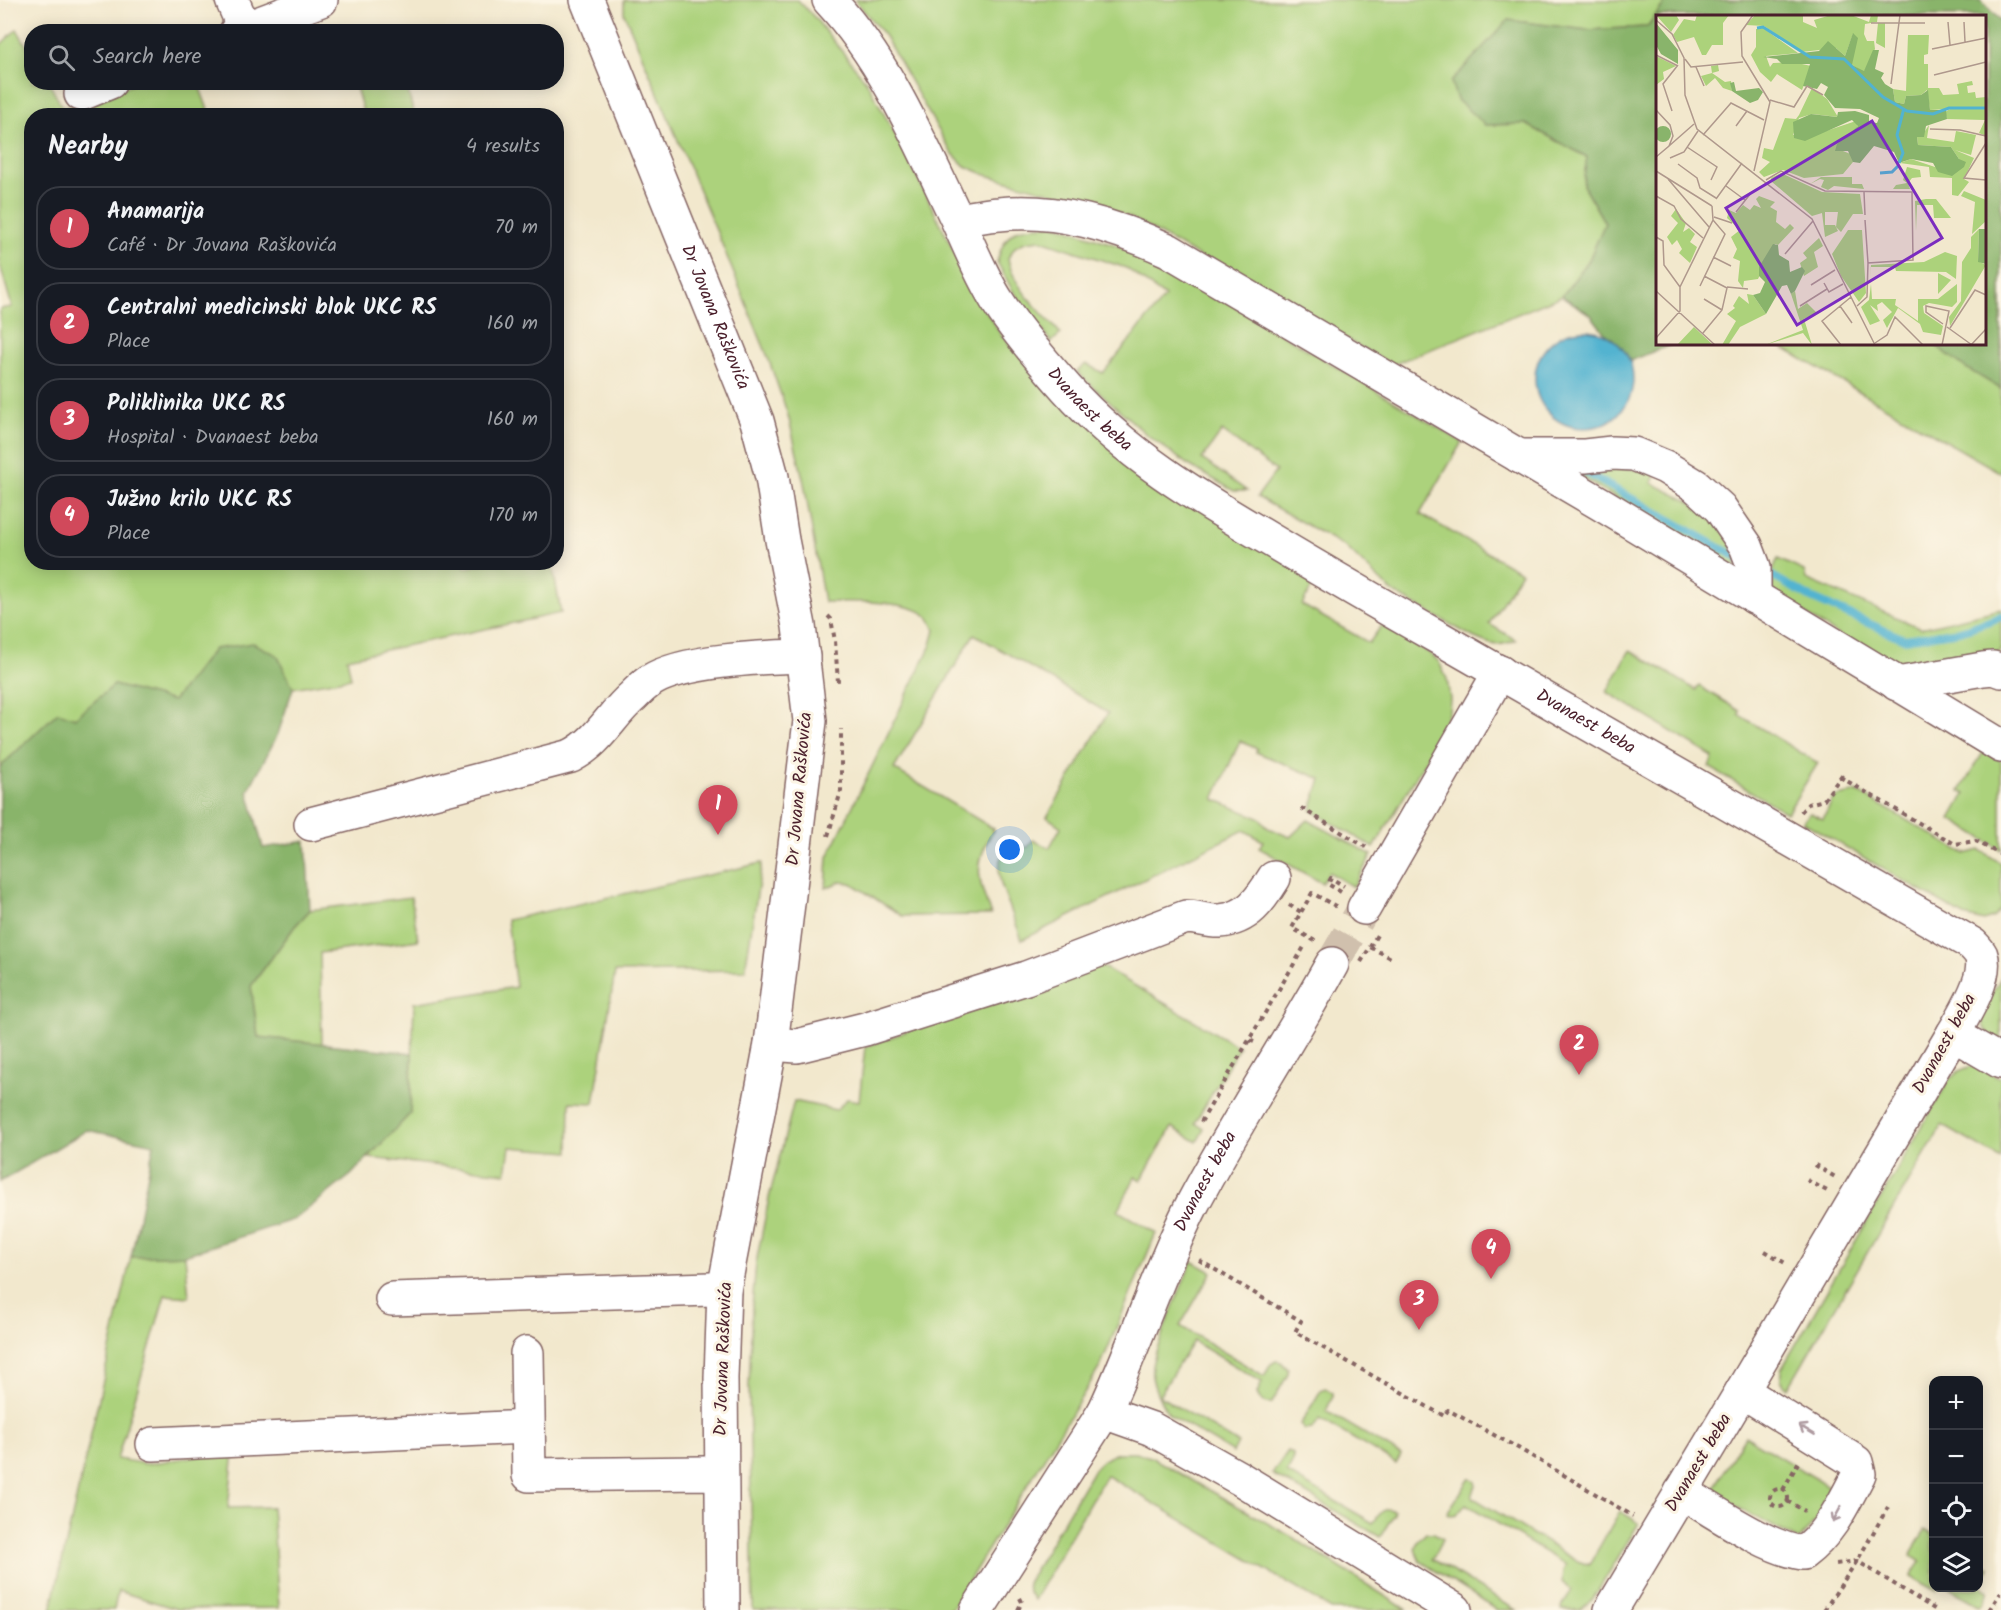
<!DOCTYPE html>
<html lang="en">
<head>
<meta charset="utf-8">
<style>
	body { margin:0; font-family:Kalam,sans-serif; background:#242831; color:#f1f3f6 }
	.controls { position:absolute; right:18px; bottom:18px; display:grid; overflow:hidden; border-radius:12px; box-shadow:0 3px 15px #0003 }
	.controls button { width:54px; height:54px; display:grid; place-items:center; padding:0; border:0; border-bottom:2px solid #363941; background:#171b24; color:#f1f3f6; font:30px sans-serif }
	.you { position:absolute; left:1010px; top:850px; width:21px; height:21px; margin:-15px; border:4px solid #fff; border-radius:50%; background:#1a73e8; box-shadow:0 0 0 9px #1a73e833 }
	.badge { display:grid; place-items:center; width:39px; height:39px; border-radius:50%; background:#d1495b; color:#fff; font-size:20px; font-weight:700 }
	.pin { position:absolute; translate:-50% -50px; filter:drop-shadow(0 2px 3px #0008) }
	.pin::after { content:''; position:absolute; top:32px; width:21px; height:18px; background:inherit; clip-path:polygon(0 0,100% 0,50% 100%) }
	.list { margin:0; padding:0; list-style:none }
	h2 { display:flex; justify-content:space-between; align-items:center; height:78px; margin:0; padding:0 24px; font-size:26px }
	h2 small { font-size:20px; font-weight:400; color:#9ea1a6 }
	.list li { display:grid; grid-template-columns:39px 1fr auto; gap:18px; align-items:center; box-sizing:border-box; height:84px; margin:0 12px 12px; padding:0 12px; border:2px solid #363941; border-radius:24px }
	.list b { display:block; font-size:22px; white-space:nowrap }
	.list p { margin:0; font-size:20px; white-space:nowrap; color:#9ea1a6 }
	.list em { font-size:20px; font-style:normal; color:#9ea1a6 }
	.icon { flex:none; width:33px; height:33px; fill:none; stroke:currentColor; stroke-width:2; stroke-linecap:round; stroke-linejoin:round }
	.map { position:relative; flex:none; width:2001px; height:1610px; overflow:hidden }
	.search { position:absolute; background:#171b24; box-shadow:0 3px 15px #0003; left:24px; top:24px; width:540px; height:66px; display:flex; align-items:center; gap:15px; box-sizing:border-box; padding:0 21px; border-radius:24px; color:#9ea1a6; font-size:22px }
	.panel { position:absolute; background:#171b24; box-shadow:0 3px 15px #0003; left:24px; top:108px; width:540px; height:462px; border-radius:24px }
	.map>svg:first-child { display:block }
	.green { fill:#acd27b; stroke:#7b7853; stroke-width:1.5 }
	.forest { fill:#89b46b; stroke:#6a6a4b; stroke-width:1.5 }
	.water { fill:#52b3d0; stroke:#4e697e; stroke-width:1.5 }
	.lines { fill:none; stroke-linecap:round; stroke-linejoin:round }
	.stream { stroke:#52b3d0; stroke-width:8 }
	.minor-tunnel { stroke:#d0c0ad; stroke-width:33; stroke-dasharray:33 16; stroke-linecap:butt }
	.minor-casing { stroke:#856564; stroke-width:36 }
	.path { stroke:#856564; stroke-width:4; stroke-dasharray:4.5 4.5; stroke-linecap:butt }
	.minor { stroke:#fff; stroke-width:33 }
	.oneway { stroke:#ae9aa0 }
	.labels { text-anchor:middle; dominant-baseline:central; stroke-width:6; stroke-linejoin:round; paint-order:stroke }
	.street-label { font-size:18px; fill:#4a1f2b; stroke:#fcf5e5 }
	.inset-river { fill:none; stroke:#52b3d0; stroke-width:3 }
	.inset-road { fill:none; stroke:#af988c; stroke-width:1.5 }
	.view { fill:#7b2cbf; fill-opacity:0.15; stroke:#7b2cbf; stroke-width:3 }
	.inset-edge { fill:none; stroke:#4a1f2b; stroke-width:3 }
</style>
</head>
<body>
<div class="map">
<svg width="2001" height="1610" viewBox="0 0 2001 1610">
	<rect width="100%" height="100%" fill="#fcf5e5"/>
	<filter id="ink" filterUnits="userSpaceOnUse"><feTurbulence type="fractalNoise" baseFrequency=".0167" numOctaves="2"/><feDisplacementMap in="SourceGraphic" scale="12" xChannelSelector="R" yChannelSelector="G"/><feConvolveMatrix kernelMatrix="1 2 1 2 8 2 1 2 1" color-interpolation-filters="sRGB"/></filter>
	<filter id="wash" filterUnits="userSpaceOnUse"><feTurbulence type="fractalNoise" baseFrequency=".008" numOctaves="4" result="noise"/><feDisplacementMap in="SourceGraphic" scale="24" xChannelSelector="R" yChannelSelector="G"/><feGaussianBlur stdDeviation="1.35" result="paint"/><feColorMatrix in="noise" values="0 0 0 0 0 0 0 0 0 0 0 0 0 0 0 0 0 1.4 0 .05"/><feComposite in="paint" operator="in"/></filter>
	<g filter="url(#wash)">
		<rect width="100%" height="100%" fill="#f2e8cd"/>
		<g class="green">
			<path d="M624,0H798L815,18L866,81L901,145L977,297L1002,336L1314,583L1302,605L1369,643L1382,625L1431,654L1439,662L1447,679L1450,699L1449,711L1444,722L1427,758L1374,848L1311,810L1321,779L1256,752L1257,749L1240,741L1214,799L1261,819L1268,828L1290,837L1308,820L1372,855L1353,887L1329,872L1322,883L1259,848L1263,841L1244,830L1022,940L1001,884L999,873L1000,860L1012,839L1027,848L1033,840L1049,848L1061,827L1047,817L1108,713L974,634L894,769L994,829C973,864 977,877 991,915L902,916L851,883L839,882L826,888L828,857L931,645L935,630C933,626 931,620 928,617C910,599 849,602 824,602L804,483L788,415L767,355L721,242L624,13Z"/>
			<path d="M855,0H1667L1647,27L1587,30L1508,20L1485,125L1526,124L1587,157L1583,185L1605,223L1589,260L1562,296L1392,365L1131,218L1101,206L986,175L965,166L951,152L884,35Z"/>
			<path d="M17,29L31,54L32,82L49,83L63,108L137,83H198L210,115L32,116V562H463L465,568L487,563H552L561,613L347,658L351,678L293,688L277,655L214,649L173,701L114,685L75,718L58,712L0,767V309L12,307L0,265V45Z"/>
			<path d="M371,83H406L414,115H364L356,87Z"/>
			<path d="M1057,225L1154,258L1462,442L1420,514L1521,572L1489,624L1516,640C1497,648 1491,645 1473,637L1391,591L1346,547L1257,497L1276,471L1222,431L1202,459L1247,491H1234L1187,464L1146,434L1077,372L1086,364L1103,373L1165,297L1126,268L1041,240L1025,242L1015,247L1008,258C1012,287 1042,312 1061,334L1051,342L1013,291L997,262C1007,224 1022,227 1057,225Z"/>
			<path d="M1776,344H1934L1966,368L2001,389V473Z"/>
			<path d="M1586,465L1657,471L1652,483L1692,503L1729,530L1737,570L1577,475Z"/>
			<path d="M1778,559L1804,571L1806,579L1921,628L2001,609V648L1998,653L1893,669L1775,596C1770,582 1771,571 1778,559Z"/>
			<path d="M1630,650L1696,690L1699,686L1740,711L1739,715L1818,763L1787,813L1709,767L1713,757L1607,692Z"/>
			<path d="M1984,751L2001,761V850L1951,819L1965,794L1960,791Z"/>
			<path d="M1858,792L1965,854L1980,850L2001,863V909L1994,917L1984,921L1964,916L1803,822L1810,813L1823,819L1834,797Z"/>
			<path d="M762,863L745,970L615,972L594,1103L570,1102L569,1152L510,1147L506,1173L368,1158L410,1114L414,1003L516,987L507,920Z"/>
			<path d="M411,897L418,940L320,953L322,1044L258,1037L251,986L295,926L310,910Z"/>
			<path d="M1093,961L1239,1047L1195,1123L1204,1129L1197,1142L1172,1127L1141,1180L1135,1177L1118,1211L1156,1233L1100,1367L951,1610H753L749,1388L752,1307L756,1263L769,1198L794,1101L836,1110L847,1099L859,1101L865,1047Z"/>
			<path d="M2001,978V1044C1967,1023 1985,1005 2001,978Z"/>
			<path d="M1971,1066L1978,1067L2001,1078V1159L1942,1125L1788,1388C1781,1383 1780,1379 1781,1370L1949,1080L1959,1071Z"/>
			<path d="M185,1255L189,1297L165,1295L117,1459L146,1464L234,1451L228,1508L272,1507L279,1608L177,1609L118,1591L114,1610H51L131,1257Z"/>
			<path d="M1192,1261L1212,1272L1180,1326L1264,1376L1271,1364L1276,1361L1281,1362L1288,1369V1374L1272,1403C1265,1404 1259,1400 1257,1393L1262,1382L1193,1341L1159,1396L1238,1443L1233,1453L1170,1415C1160,1403 1150,1382 1152,1367C1153,1356 1159,1345 1162,1335C1171,1310 1182,1286 1192,1261Z"/>
			<path d="M1325,1388L1333,1393V1396L1326,1411L1401,1455L1396,1464L1320,1419L1312,1429L1305,1430L1300,1425L1321,1390Z"/>
			<path d="M1745,1436L1842,1494L1798,1540L1711,1493Z"/>
			<path d="M1288,1451L1293,1454V1461L1287,1473L1373,1523C1379,1516 1383,1505 1394,1511V1514L1380,1537L1272,1474Z"/>
			<path d="M1117,1453H1136L1151,1457L1292,1537L1407,1610H1333L1106,1475L1034,1600L1028,1592L1027,1583L1094,1469L1103,1460Z"/>
			<path d="M1470,1478L1475,1481L1476,1485L1472,1497L1575,1560L1589,1565L1620,1511L1639,1523L1593,1599L1580,1610H1561L1571,1590L1562,1581L1563,1571L1566,1565L1466,1504C1460,1511 1457,1518 1447,1513Z"/>
			<path d="M1925,1530L1933,1535L1934,1588H1938L1936,1591L1911,1577L1921,1562L1910,1555Z"/>
			<path d="M1426,1533H1434L1443,1539L1432,1559L1516,1610H1497L1420,1561L1415,1549L1418,1541Z"/>
			<path d="M1979,1562L1990,1568L1980,1585L1989,1591V1594L1983,1604L1979,1605L1949,1588H1978Z"/>
		</g>
		<g class="forest">
			<path d="M1667,0H1980L2001,21V389L1966,368L1934,344H1984V16H1658V344H1672L1630,361L1624,351L1613,339L1606,335L1591,315L1562,296L1589,260L1605,223L1583,185L1587,157L1526,124L1485,125L1457,100L1451,82L1508,20L1587,30L1647,27Z"/>
			<path d="M253,643L277,655L293,688L278,734L248,791L263,848L306,841L310,910L295,926L251,986L258,1037L412,1053L410,1114L351,1175L295,1219L185,1255L131,1257L154,1144L87,1130L0,1182V767L58,712L75,718L114,685L173,701L214,649Z"/>
		</g>
		<circle class="water" cx="1584" cy="379" r="49"/>
		<g class="lines">
			<g class="stream">
				<path d="M1581,470L1740,559"/>
				<path d="M1772,576L1811,598L1904,639L1960,631L2001,617"/>
			</g>
		</g>
	</g>
	<g filter="url(#ink)">
		<g class="lines">
			<path class="minor-tunnel" d="M1332,964L1364,908"/>
			<defs>
				<g id="minor">
					<path d="M232,0L244,28"/>
					<path id="s1" d="M587,0L757,421L772,477L782,540L799,626L810,721L771,1044L724,1290L721,1378L723,1610"/>
					<path id="s2" d="M829,0C886,61 920,142 956,217C969,245 980,273 996,299C1016,331 1042,361 1067,389C1124,453 1197,497 1269,539C1326,573 1383,606 1441,639C1618,740 1795,843 1972,944C1975,947 1979,951 1981,955C1989,976 1963,1017 1953,1034L1742,1391L1611,1610"/>
					<path d="M236,32L321,0"/>
					<path d="M81,94L110,82"/>
					<path d="M958,220C971,218 985,215 999,214C1058,208 1115,226 1168,250L1601,504L2001,746"/>
					<path d="M1519,456H1585L1612,453L1634,454L1665,467L1696,486L1720,508L1746,546L1754,567V597"/>
					<path d="M1897,684L1983,669L1993,668L2001,671"/>
					<path d="M311,824L571,756C600,741 610,716 633,696C638,691 644,685 650,681C683,660 764,657 803,656"/>
					<path d="M1364,908L1500,672"/>
					<path d="M1953,1034L2001,1062"/>
					<path d="M771,1044L797,1046L865,1029L1026,978L1186,917C1197,917 1210,922 1220,921C1248,919 1261,899 1274,878"/>
					<path d="M392,1299L711,1289L724,1290"/>
					<path d="M527,1353L529,1475L704,1473L721,1474"/>
					<path id="s3" d="M1104,1412C1136,1344 1158,1272 1192,1205C1235,1123 1287,1045 1332,964"/>
					<path d="M153,1444L528,1427"/>
					<path d="M1681,1492C1714,1511 1768,1549 1803,1553C1831,1532 1843,1504 1859,1474L1856,1462L1742,1391"/>
					<path d="M977,1610L1104,1412L1152,1429L1239,1478L1455,1610"/>
				</g>
			</defs>
			<use href="#minor" class="minor-casing"/>
			<g class="path">
				<path d="M828,616L831,619L835,641L838,682"/>
				<path d="M1840,777L1955,844L1976,841L2001,855"/>
				<path d="M1301,808L1366,847"/>
				<path d="M1801,812L1808,804L1824,800L1844,772"/>
				<path d="M828,836L841,791V729"/>
				<path d="M1341,892L1328,884L1331,878L1344,886"/>
				<path d="M1289,905L1301,912"/>
				<path d="M1315,941L1292,928L1312,893L1337,907"/>
				<path d="M1370,947L1377,935"/>
				<path d="M1361,962L1370,947L1391,958"/>
				<path d="M1254,1042L1249,1040L1304,947"/>
				<path d="M1201,1122L1249,1040"/>
				<path d="M1815,1165L1835,1177"/>
				<path d="M1807,1180L1827,1191"/>
				<path d="M1765,1251L1785,1263"/>
				<path d="M1199,1260L1301,1321L1295,1332L1444,1416L1448,1410L1518,1448L1633,1516"/>
				<circle cx="1779" cy="1498" r="9"/>
				<path d="M1783,1490L1799,1461"/>
				<path d="M1787,1501L1805,1511"/>
				<path d="M1836,1564L1857,1561L1936,1610"/>
				<path d="M1018,1610L1022,1602L1020,1598"/>
				<path d="M1824,1610L1857,1561L1888,1507"/>
				<path d="M1989,1610L2001,1592"/>
			</g>
			<use href="#minor" class="minor"/>
		</g>
		<defs><path id="oneway-shaft" d="M-6 0H5M1.5-3L5.5 0L1.5 3" fill="none" stroke-width="1.6" stroke-linecap="round" stroke-linejoin="round" transform="scale(1.5)"/></defs>
		<g class="oneway">
			<use href="#oneway-shaft" transform="translate(1807 1430) rotate(-149)"/>
			<use href="#oneway-shaft" transform="translate(1837 1514) rotate(119)"/>
		</g>
	</g>
	<g class="labels">
		<g class="street-label">
			<text stroke="none"><textPath href="#s1" startOffset="342">Dr Jovana Raškovića</textPath></text>
			<text stroke="none"><textPath href="#s2" startOffset="489">Dvanaest beba</textPath></text>
			<text stroke="none"><textPath href="#s2" startOffset="1077">Dvanaest beba</textPath></text>
			<text transform="translate(800 789) rotate(-85)">Dr Jovana Raškovića</text>
			<text transform="translate(1945 1044) rotate(-61)">Dvanaest beba</text>
			<text stroke="none"><textPath href="#s3" startOffset="252">Dvanaest beba</textPath></text>
			<text transform="translate(724 1359) rotate(-88)">Dr Jovana Raškovića</text>
			<text transform="translate(1699 1463) rotate(-59)">Dvanaest beba</text>
		</g>
	</g>
	<g transform="translate(1656 15)">
		<rect width="330" height="330" fill="#f2e8cd"/>
		<path d="M0,0H20L23,5L15,17ZM41,0H73L67,8V30H56L50,40H46L38,22L21,27L17,20L28,4L39,6ZM99,0H147V7L161,13L158,5L175,0H195L213,7L215,0H222L221,7L209,9L208,19L211,26H218L219,34L208,57L196,50L197,19L189,41L180,33L146,37L108,11L90,10ZM222,8H229V33L220,28ZM107,13L142,38L110,41L114,52L117,48L137,47L155,51L146,75L121,59L115,67L104,57L95,40L100,32V14ZM252,20H273L272,39L268,40V49H272V73H283L287,80L303,79L301,69L316,66L317,70L311,71L312,78L319,77L320,83L330,82V92L274,95L271,75L265,80L250,81L248,89L239,87L237,74L250,76ZM0,41L20,51L7,57L8,64L0,70ZM62,50L63,56L56,58L69,67L75,66L76,76L67,73L59,63L50,71L45,61L56,58L55,51ZM156,73L171,84L182,102L156,99L143,103L137,120H158L200,106L202,111L187,126V136L197,140V147L187,159L148,163L127,155L108,162L103,157L114,147L106,143L108,133L117,135L129,103L140,104L143,100ZM294,94H330V121L323,118L329,105L291,104L289,97ZM273,110L271,123L298,127L300,116L320,120L315,140L299,135L318,143L308,164L313,167L302,181L296,180V163L274,162L273,152L244,148L255,144L297,158L303,153V144L295,132L262,130L261,122H265ZM251,152L264,155L265,162L256,163L252,168L254,174H237L240,170L251,168L247,165ZM125,158L166,177L204,179L207,199H197L185,217L180,212L182,197H169V210H179L182,216L169,222L166,198L156,201L116,167L115,163ZM165,162H196V169H206L208,174L178,171L172,175L165,172L168,165L164,164L154,169ZM308,176L330,185V206L316,219L319,187L305,181ZM103,181L119,187L114,192L121,196L120,207L129,214L134,209L138,213L122,230L119,229L102,264L88,266L87,273L82,266L84,246L77,243L81,234L75,222L84,215L71,203L73,195L80,198L87,190L94,195L98,190L105,193L100,184ZM270,184H280L295,203H278L277,190H261L260,216L259,186ZM20,194L30,208L27,217L33,213L39,219L34,227L41,232L34,248L23,238L26,234L21,225L16,230L11,222L22,208L15,201ZM323,214L322,246L330,250L294,311L293,302L305,286L306,247L315,233V222ZM192,215H206L210,278L203,287L185,261L176,239ZM163,223L167,231L158,237L162,252L148,261L144,248L151,243L147,238ZM289,237L301,241L300,264L290,257L240,256L239,252H215L214,263L215,250L268,247ZM282,258L295,265L282,279ZM215,269L216,284H240L239,290L262,306V284H282L301,269V287L296,292L273,288L267,291L268,298L287,311L285,320L267,317L264,309L242,293L231,313L227,305L236,297L226,287L221,290L222,296L214,290L224,306L214,310L205,292L213,285ZM139,276L142,294L151,288L161,298L148,304L156,330L147,318L109,330L147,315L135,279ZM91,279L97,280L110,299L84,312L72,330H66L80,306L71,299L79,293L77,291L83,281L93,289ZM38,312L57,330H21Z" fill="#acd27b"/>
		<path d="M0,8L22,35V49L5,39L0,30ZM197,18L202,23L196,50L208,56L217,35H223L219,54L228,58L225,63L229,69L237,74L239,87L248,89L250,81L265,80L272,75L274,95H290L291,104L270,111L268,122H261L262,130L295,132L303,144L310,147L308,152L296,161L282,157L277,148L255,144L243,148L238,137L218,131L204,148L197,147L192,136H179L181,129L202,111L196,105L149,126L138,123L137,107L155,99L181,102L182,97L199,96L213,100V107L221,108L223,103L204,94L179,93L168,80L172,72L165,68L161,74L147,71L154,49H126L121,44L107,42L163,36L172,26L189,41ZM78,67L80,76L103,73L107,77L102,85L94,88L76,76L74,68ZM-1 119a8 8 0 1 1 16 0a8 8 0 1 1-16 0ZM323,214H330V249L322,247ZM117,229L122,230L123,240L133,246L134,257L146,252L149,256L139,276L135,279L131,270L126,271L110,299L97,280L104,278L109,267L103,261V252Z" fill="#89b46b"/>
		<path class="inset-river" d="M101,13L107,12L154,42L188,44L227,82L251,96L277,99L293,93H330M243,148L247,138L241,120L248,93M224,158L236,157L243,150"/>
		<path class="inset-road" d="M97,0L85,17L86,41L114,87L98,156M0,5L16,19L28,43L29,80L41,114L156,204L219,330M292,7L294,30M308,7L309,27M215,8H269M276,34L330,23M0,40L22,51M29,44L35,52L87,47M40,52L48,71M278,60L330,47M235,69L244,0M114,85L138,92L151,71L167,80M0,95L14,110L17,121L13,131L0,142M16,96L7,69L22,50M80,111L91,96M274,114L304,115L330,121M47,120L75,88L108,105M330,128L308,163L330,165M13,131L38,109M31,132L61,152L55,165M14,143L28,137L42,116M22,149L41,163L44,173L60,183M0,156L56,191M12,164L53,212M110,165L125,156L169,176L256,177L257,245L212,248L211,282L201,291M70,171L89,185M208,177L209,200M0,181L18,191L25,204L47,223M60,184L86,148M80,197L95,178M58,202L76,208M209,205L212,248M0,222L7,226L8,250L24,272M129,239L157,206M57,242L75,251M168,268L173,277L187,269M155,270L179,255M44,271L69,219L57,205M71,272L92,274M0,276L59,330M48,284L66,295M144,291L171,274M184,291L196,308M291,312L316,330M294,313L319,275L330,280M47,318L66,295L71,273L48,261M0,323L24,296V272L57,205L56,191M219,328L231,320L239,302L267,330M185,330L166,306L195,282M286,330L293,296L270,291V297L287,309M315,330L330,314"/>
		<path class="view" d="M216,106L286,223L141,310L70,193Z"/>
		<rect width="330" height="330" class="inset-edge"/>
	</g>
</svg>
<div class="controls">
<button>+</button>
<button>−</button>
<button><svg class="icon" aria-label="locate" viewBox="0 0 24 24"><circle cx="12" cy="12" r="6"/><path d="M12 2v4M12 18v4M2 12h4M18 12h4"/></svg></button>
<button><svg class="icon" aria-label="layers" viewBox="0 0 24 24"><path d="M12 4l9 5-9 5-9-5zM3 14l9 5 9-5"/></svg></button>
</div>
<div class="you"></div>
<div class="pin badge" style="left:718px;top:835px">1</div>
<div class="pin badge" style="left:1579px;top:1075px">2</div>
<div class="pin badge" style="left:1419px;top:1330px">3</div>
<div class="pin badge" style="left:1491px;top:1279px">4</div>
<div class="search"><svg class="icon" aria-label="search" viewBox="0 0 24 24"><circle cx="10" cy="10" r="6"/><path d="M15 15l6 6"/></svg>Search here</div>
<section class="panel">
<h2>Nearby<small>4 results</small></h2>
<ul class="list">
<li><span class="badge">1</span><div><b>Anamarija</b><p>Café · Dr Jovana Raškovića</p></div><em>70 m</em></li>
<li><span class="badge">2</span><div><b>Centralni medicinski blok UKC RS</b><p>Place</p></div><em>160 m</em></li>
<li><span class="badge">3</span><div><b>Poliklinika UKC RS</b><p>Hospital · Dvanaest beba</p></div><em>160 m</em></li>
<li><span class="badge">4</span><div><b>Južno krilo UKC RS</b><p>Place</p></div><em>170 m</em></li>
</ul>
</section>
</div>
</body>
</html>
